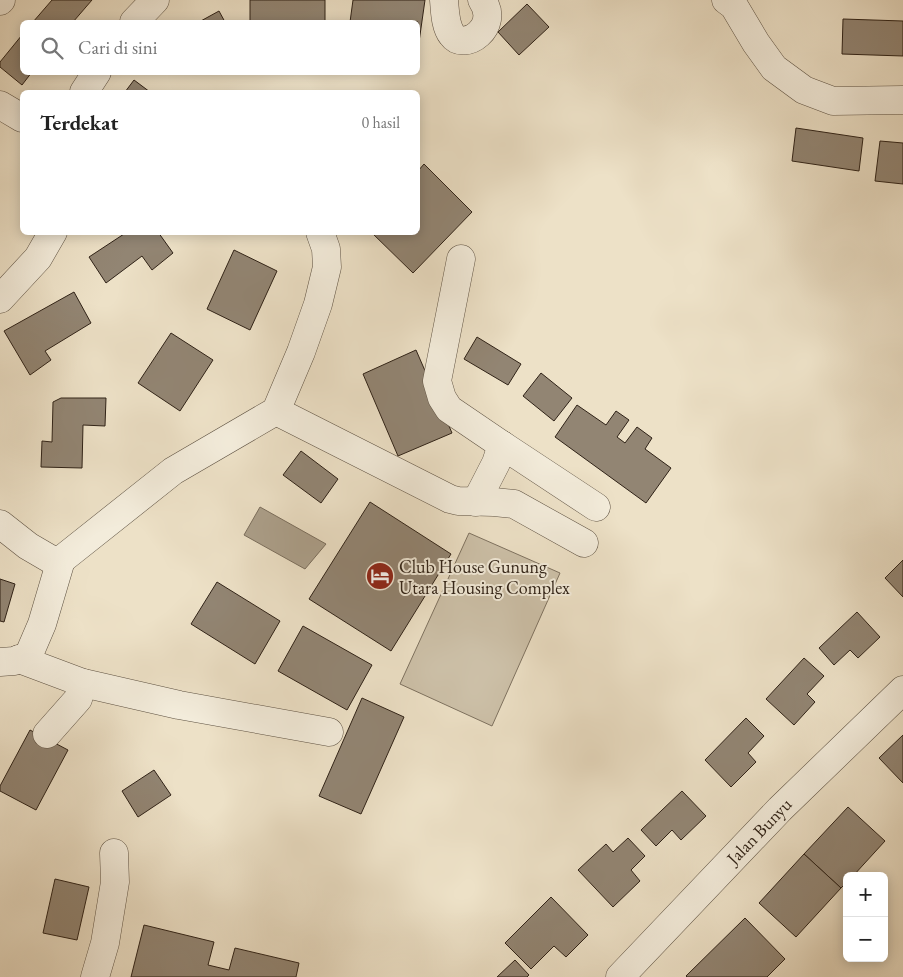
<!DOCTYPE html>
<html lang="id">
<head>
<meta charset="utf-8">
<style>
	body { margin:0; font-family:"EB Garamond",serif; background:#f6f6f6; color:#222 }
	.controls { position:absolute; right:15px; bottom:15px; display:grid; overflow:hidden; border-radius:8px; box-shadow:0 2px 12px #0003 }
	.controls button { width:45px; height:45px; display:grid; place-items:center; padding:0; border:0; border-bottom:1px solid #e0e0e0; background:#fff; color:#222; font:25px sans-serif }
	.list { margin:0; padding:0; list-style:none }
	h2 { display:flex; justify-content:space-between; align-items:center; height:65px; margin:0; padding:0 20px; font-size:21px }
	h2 small { font-size:16px; font-weight:400; color:#767676 }
	.icon { flex:none; width:28px; height:28px; fill:none; stroke:currentColor; stroke-width:2; stroke-linecap:round; stroke-linejoin:round }
	.map { position:relative; flex:none; width:903px; height:977px; overflow:hidden }
	.search { position:absolute; background:#fff; box-shadow:0 2px 12px #0003; left:20px; top:20px; width:400px; height:55px; display:flex; align-items:center; gap:12px; box-sizing:border-box; padding:0 18px; border-radius:8px; color:#767676; font-size:19px }
	.panel { position:absolute; background:#fff; box-shadow:0 2px 12px #0003; left:20px; top:90px; width:400px; height:145px; border-radius:8px }
	.map>svg:first-child { display:block }
	.green { fill:#cdc1a9; stroke:#7e7260 }
	.water { fill:#aca08b; stroke:#7a6e5d }
	.building { fill:#928573; stroke:#2f2217 }
	.lines { fill:none; stroke-linecap:round; stroke-linejoin:round }
	.minor-casing { stroke:#5e5243; stroke-width:29 }
	.minor { stroke:#f3ecdb; stroke-width:28 }
	.labels { text-anchor:middle; dominant-baseline:central; stroke-width:4; stroke-linejoin:round; paint-order:stroke }
	.poi-label { font-size:18px; fill:#2f2217; stroke:#f3ecdb; text-anchor:start }
	.street-label { font-size:18px; fill:#2f2217; stroke:#f3ecdb }
</style>
</head>
<body>
<div class="map">
<svg width="903" height="977" viewBox="0 0 903 977">
	<rect width="100%" height="100%" fill="#ede1c7"/>
	<filter id="stains"><feTurbulence type="fractalNoise" baseFrequency=".004" numOctaves="4"/><feColorMatrix values="0 0 0 0 .2 0 0 0 0 .09 0 0 0 0 .02 0 0 0 .5 -.17"/></filter>
	<radialGradient id="worn" r=".72"><stop offset=".6" stop-color="#630" stop-opacity="0"/><stop offset="1" stop-color="#630" stop-opacity=".3"/></radialGradient>
	<path class="green" d="M469,533L560,573L492,726L400,684Z"/>
	<path class="water" d="M260,507L326,544L305,569L244,535Z"/>
	<g class="building">
		<path d="M52,0H92L73,22H33Z"/>
		<rect x="250" y="0" width="75" height="22"/>
		<path d="M353,0H425L419,42H418V22H350Z"/>
		<path d="M527,4L549,27L519,55L498,32Z"/>
		<path d="M219,11L225,22H199Z"/>
		<path d="M843,19L903,21V56L842,54Z"/>
		<path d="M22,35V72H32L22,85L0,67V62Z"/>
		<path d="M134,80L150,92H125Z"/>
		<path d="M796,128L863,138L859,171L792,161Z"/>
		<path d="M880,141L903,143V184L875,181Z"/>
		<path d="M424,164L472,212L413,273L371,232H418V171Z"/>
		<path d="M127,232H158L173,253L152,270L142,256L106,283L89,257Z"/>
		<path d="M234,250L277,271L250,330L207,309Z"/>
		<path d="M74,292L91,323L45,351L51,360L30,375L4,331Z"/>
		<path d="M171,333L213,360L180,411L138,383Z"/>
		<path d="M477,337L521,364L508,385L464,359Z"/>
		<path d="M416,350L452,433L398,456L363,374Z"/>
		<path d="M541,373L572,398L554,421L523,396Z"/>
		<path d="M61,398H106L105,426L83,425L82,468L41,467L42,441L52,442L53,402Z"/>
		<path d="M577,405L606,425L616,411L629,420L617,437L625,443L637,427L652,438L645,449L671,468L646,503L555,437Z"/>
		<path d="M301,451L338,479L321,503L283,475Z"/>
		<path d="M370,502L451,554L391,651L309,599Z"/>
		<path d="M903,560V597L885,578Z"/>
		<path d="M0,579L15,584L4,622L0,621Z"/>
		<path d="M217,582L280,621L255,664L191,624Z"/>
		<path d="M857,612L880,637L858,658L850,650L834,665L819,648Z"/>
		<path d="M303,626L372,665L347,710L278,671Z"/>
		<path d="M804,658L824,676L807,694L815,702L794,725L766,699Z"/>
		<path d="M362,698L404,717L361,814L319,796Z"/>
		<path d="M746,718L764,736L748,753L756,762L731,787L705,760Z"/>
		<path d="M30,730L68,750L36,810L0,791V786Z"/>
		<path d="M903,735V783L879,758Z"/>
		<path d="M154,770L171,795L138,817L122,791Z"/>
		<path d="M682,791L706,816L681,840L672,830L656,846L641,830Z"/>
		<path d="M848,807L885,841L853,876H847V882L841,888L804,854Z"/>
		<path d="M628,838L645,856L631,870L640,881L613,907L578,870L606,844L613,852Z"/>
		<path d="M804,854L841,888L796,937L759,903Z"/>
		<path d="M55,879L89,887L77,940L43,933Z"/>
		<path d="M551,897L588,935L566,957L554,946L531,969L505,943Z"/>
		<path d="M745,918L785,959L767,977H687L686,976Z"/>
		<path d="M144,925L214,942L208,965L229,970L235,948L299,963L296,977H131Z"/>
		<path d="M515,960L529,975L527,977H497Z"/>
	</g>
	<g class="lines">
		<defs>
			<g id="minor">
				<path d="M444,0C445,11 445,26 452,35C464,52 501,27 482,0"/>
				<path d="M726,0L734,6L756,43L774,68L804,90L833,101L903,100"/>
				<path d="M0,1L1,0"/>
				<path d="M134,22L155,0"/>
				<path d="M84,92L97,72"/>
				<path d="M0,105L22,118"/>
				<path d="M461,259L437,381L442,398L449,409L502,445"/>
				<path d="M0,299L38,258L53,232"/>
				<path d="M276,411L450,499L458,501L494,502L514,504L584,543"/>
				<path d="M476,502L496,463L502,445L596,507"/>
				<path d="M0,524L28,546L52,560H61L173,471L276,411L301,352L318,304L327,267L326,249L320,232"/>
				<path d="M19,659L83,683L179,705L329,732"/>
				<path d="M0,662L14,661L26,657L30,652L42,624L61,560"/>
				<path d="M47,734L78,699L83,683"/>
				<path d="M95,977L105,943L115,882L114,853"/>
				<path d="M620,977L780,809L903,690"/>
			</g>
		</defs>
		<use href="#minor" class="minor-casing"/>
		<use href="#minor" class="minor"/>
	</g>
	<defs>
		<symbol id="hotel-disc" viewBox="-11 -11 22 22"><circle r="9.5" fill="#8f2418" stroke="#f3ecdb"/><path d="M-6-4.5h1.5V1H6V5H4.5V3h-9V5H-6ZM-4 0a1.8 1.8 0 1 1 3.6 0ZM.5 0V-2.5h3Q6-2.5 6 0Z" fill="#fff"/></symbol>
	</defs>
	<g fill-rule="evenodd">
		<use href="#hotel-disc" x="364" y="560" width="32" height="32"/>
	</g>
	<g class="labels">
		<g class="poi-label">
			<text x="399" y="566">Club House Gunung<tspan x="399" dy="21">Utara Housing Complex</tspan></text>
		</g>
		<g class="street-label">
			<text transform="translate(759 831) rotate(-46)">Jalan Bunyu</text>
		</g>
	</g>
	<rect width="100%" height="100%" filter="url(#stains)"/>
	<rect width="100%" height="100%" fill="url(#worn)"/>
</svg>
<div class="controls">
<button>+</button>
<button>−</button>
</div>
<div class="search"><svg class="icon" aria-label="search" viewBox="0 0 24 24"><circle cx="10" cy="10" r="6"/><path d="M15 15l6 6"/></svg>Cari di sini</div>
<section class="panel">
<h2>Terdekat<small>0 hasil</small></h2>
<ul class="list">
</ul>
</section>
</div>
</body>
</html>
